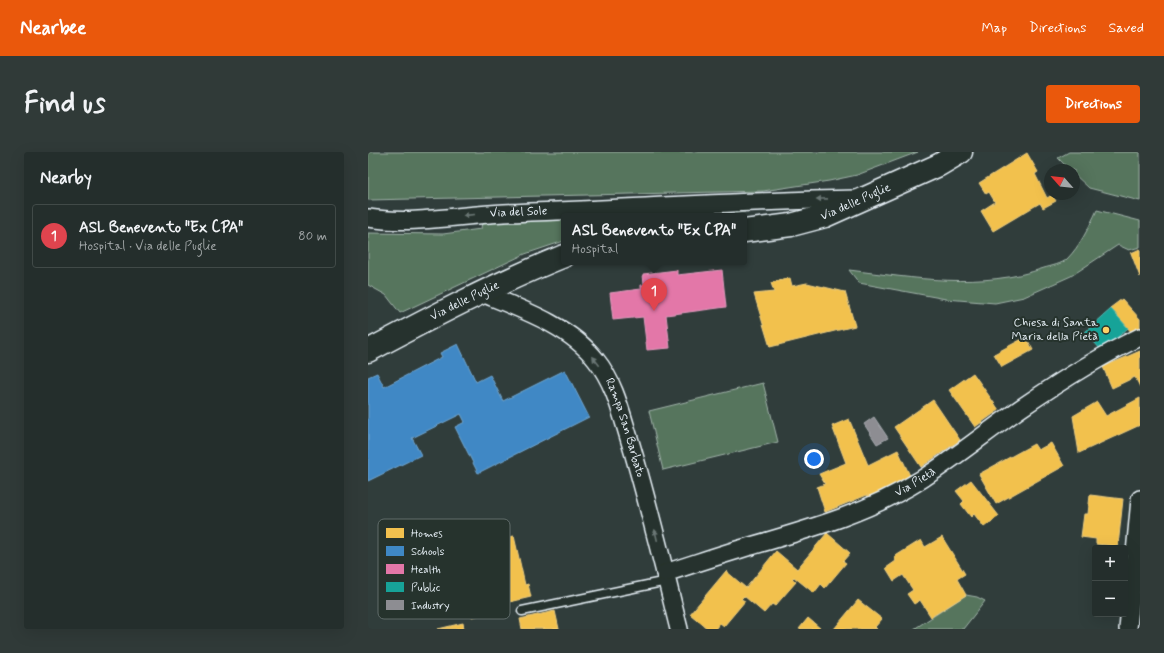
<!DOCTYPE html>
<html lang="en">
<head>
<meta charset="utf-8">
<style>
	body { margin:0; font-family:Mynerve,sans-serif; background:#303a38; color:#f1f3f6 }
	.controls { position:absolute; right:12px; bottom:12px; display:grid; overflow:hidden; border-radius:4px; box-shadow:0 4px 16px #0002 }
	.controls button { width:36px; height:36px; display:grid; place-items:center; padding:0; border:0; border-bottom:1px solid #414a48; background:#242e2c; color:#f1f3f6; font:20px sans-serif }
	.compass { position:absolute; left:676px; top:12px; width:36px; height:36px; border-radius:50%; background:#242e2c; box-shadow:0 4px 16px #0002; rotate:297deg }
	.you { position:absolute; left:446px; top:307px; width:14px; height:14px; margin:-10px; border:3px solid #fff; border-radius:50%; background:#1a73e8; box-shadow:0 0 0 6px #1a73e833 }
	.badge { display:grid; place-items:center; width:26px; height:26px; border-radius:50%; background:#ea580c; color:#fff; font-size:13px; font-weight:700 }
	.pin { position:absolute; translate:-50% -33px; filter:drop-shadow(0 1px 2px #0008) }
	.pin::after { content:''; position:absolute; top:21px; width:14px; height:12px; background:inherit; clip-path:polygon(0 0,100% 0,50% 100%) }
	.popup { position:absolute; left:193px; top:61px; width:186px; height:52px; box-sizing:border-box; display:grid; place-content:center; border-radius:4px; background:#242e2c; filter:drop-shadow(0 1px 3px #0005); font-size:13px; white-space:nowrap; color:#a3a8a9 }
	.popup b { font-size:15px; color:#f1f3f6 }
	.popup::after { content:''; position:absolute; left:50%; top:100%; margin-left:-8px; border:8px solid transparent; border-top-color:#242e2c }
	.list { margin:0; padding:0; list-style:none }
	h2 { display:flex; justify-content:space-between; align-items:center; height:52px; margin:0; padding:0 16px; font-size:17px }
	h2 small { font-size:13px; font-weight:400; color:#a3a8a9 }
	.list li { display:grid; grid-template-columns:26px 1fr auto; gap:12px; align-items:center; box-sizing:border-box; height:64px; margin:0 8px 8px; padding:0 8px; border:1px solid #414a48; border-radius:4px }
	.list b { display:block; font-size:15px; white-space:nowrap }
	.list p { margin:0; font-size:13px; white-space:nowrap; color:#a3a8a9 }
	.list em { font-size:13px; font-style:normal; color:#a3a8a9 }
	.map { position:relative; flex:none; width:772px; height:477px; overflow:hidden; border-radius:4px }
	header { display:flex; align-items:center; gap:24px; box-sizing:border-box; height:56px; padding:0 20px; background:#ea580c; color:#fff }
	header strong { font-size:19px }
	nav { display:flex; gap:22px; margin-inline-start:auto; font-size:14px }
	.intro { display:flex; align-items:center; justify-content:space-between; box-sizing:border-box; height:96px; padding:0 24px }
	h1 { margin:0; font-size:28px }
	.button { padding:10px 18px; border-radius:4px; background:#ea580c; color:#fff; font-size:14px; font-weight:700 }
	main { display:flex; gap:24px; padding:0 24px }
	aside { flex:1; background:#242e2c; border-radius:4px; box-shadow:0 4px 16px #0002 }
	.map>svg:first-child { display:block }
	.green { fill:#57755d; stroke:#a0b3aa }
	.homes { fill:#f2c14e; stroke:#efcf81 }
	.schools { fill:#3f88c5; stroke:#72a8d4 }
	.health { fill:#e377a8; stroke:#e49cc0 }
	.public { fill:#17a398; stroke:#56bab5 }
	.industry { fill:#8d8d92; stroke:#a8abb1 }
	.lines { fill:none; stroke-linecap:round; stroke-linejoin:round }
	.lane-casing { stroke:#e8f1f8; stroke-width:11 }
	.street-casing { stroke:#e8f1f8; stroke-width:20 }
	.secondary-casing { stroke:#e8f1f8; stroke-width:25 }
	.lane { stroke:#26332d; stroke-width:8 }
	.street { stroke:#26332d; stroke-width:17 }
	.secondary { stroke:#26332d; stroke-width:22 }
	.oneway { fill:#6a7674 }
	.poi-dot { fill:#ffd166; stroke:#26332d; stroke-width:1.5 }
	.labels { text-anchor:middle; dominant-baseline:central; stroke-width:4; stroke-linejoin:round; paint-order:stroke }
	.street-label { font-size:12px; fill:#e8f1f8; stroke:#26332d }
	.poi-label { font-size:12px; fill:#e8f1f8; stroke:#26332d; text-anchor:end }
	.key { fill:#26332d; stroke:#606c6a; stroke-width:1 }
	.key-label { font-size:11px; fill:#e8f1f8 }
</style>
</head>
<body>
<header>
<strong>Nearbee</strong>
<nav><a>Map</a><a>Directions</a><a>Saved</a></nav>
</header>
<div class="intro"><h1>Find us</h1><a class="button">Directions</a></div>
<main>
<aside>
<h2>Nearby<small></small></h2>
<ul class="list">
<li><span class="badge" style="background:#e0444e">1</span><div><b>ASL Benevento &quot;Ex CPA&quot;</b><p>Hospital · Via delle Puglie</p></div><em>80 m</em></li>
</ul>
</aside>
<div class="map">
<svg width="772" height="477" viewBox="0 0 772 477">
	<rect width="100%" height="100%" fill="#303d3b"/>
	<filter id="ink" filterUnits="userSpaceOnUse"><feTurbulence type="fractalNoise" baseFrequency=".025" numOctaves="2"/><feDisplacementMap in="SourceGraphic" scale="8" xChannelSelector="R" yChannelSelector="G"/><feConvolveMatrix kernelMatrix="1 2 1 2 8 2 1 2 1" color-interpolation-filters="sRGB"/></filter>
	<g filter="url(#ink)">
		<g class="green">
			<path d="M0,0H550L489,23L461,29L395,39L0,48Z"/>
			<path d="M701,0H772V49L721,36L706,22V18H702L690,6Z"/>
			<path d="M333,57L377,60L345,64H206Z"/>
			<path d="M729,58L772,69V95L761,98L750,93L703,124L656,145L627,151L578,147L491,131L481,118C546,126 613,138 676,116C683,114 694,112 699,107C712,94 721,75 729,58Z"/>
			<path d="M196,64V89L157,102L32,161L18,143L0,133V81L75,82L113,77L114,68Z"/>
			<path d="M395,231L410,290L295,318L281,259Z"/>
			<path d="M598,443L609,445L617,449L595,477H546Z"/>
		</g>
		<g class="homes">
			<path d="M659,1L670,20L667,22L679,46L684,43L688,49L675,56L672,51L625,79L613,59L627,50L621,40L618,42L611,31Z"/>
			<path d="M772,97V125L763,101Z"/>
			<path d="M422,126L424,134L439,131L477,140L487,174L402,195L386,142L406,140L403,131Z"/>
			<path d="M754,147L772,167V178L765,182L742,156Z"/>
			<path d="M658,185L665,198L634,215L626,202Z"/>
			<path d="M772,199V235L767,225L744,236L735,215Z"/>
			<path d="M605,221L631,258L607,275L581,238Z"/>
			<path d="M772,246V273L711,301L705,264L729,250L738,264Z"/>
			<path d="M565,248L592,288L553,315L526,275Z"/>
			<path d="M481,267L500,313L530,298L544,328L501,347L499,343L457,360L449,335L457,332L451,322L478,311L464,274Z"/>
			<path d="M683,291L696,314L628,352L611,322L666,292L670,298Z"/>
			<path d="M603,328L631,364L616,375L606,362L603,365L593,352L596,349L588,339Z"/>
			<path d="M722,343L755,347L750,394L728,392V387L713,385L716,362H720Z"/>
			<path d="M459,381L482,401L475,409L478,411L457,436L453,432L446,441L426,425L424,427L428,430L407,454L404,452L396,461L376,444L373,447L377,449L356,474L352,471L347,477H340L322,462L358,419L378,436L408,399L429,417Z"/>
			<path d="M146,384L157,433L160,432L163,445L125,454L126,460L104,465L93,420L128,412L123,389Z"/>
			<path d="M574,385L597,422L589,427L598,443L563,465L552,448L546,452L539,442L545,438L535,423L526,429L518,416L528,409L526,405L553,388L557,395Z"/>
			<path d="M490,448L514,467L507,475L509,477H466Z"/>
			<path d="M187,459L191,477H154L152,467Z"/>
			<path d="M440,466L453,477H431Z"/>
			<path d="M95,471L96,477H70Z"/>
		</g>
		<path class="schools" d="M90,192L108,230L122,223L135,249L197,218L221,265L110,321L87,275L97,270L93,262L44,286L53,303L0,329V225L9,221L16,235L74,205L72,201Z"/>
		<path class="health" d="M309,118V123L354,118L358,155L298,163L302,196L279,198L275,165L245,168L242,141L273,137V133H276L275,122Z"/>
		<path class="public" d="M743,157L760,176L734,199L717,180Z"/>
		<path class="industry" d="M506,265L520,286L509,292L496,272Z"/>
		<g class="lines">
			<defs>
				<path id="lane" d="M154,459L299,429"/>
				<g id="street">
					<path id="s1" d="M0,66C45,73 91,63 136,61C254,57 371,49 489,47"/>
					<path id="s2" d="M114,141C153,157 202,174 228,208C246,230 253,260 261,286C280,349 295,413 311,477"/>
					<path id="s3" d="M297,421C326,412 354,402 383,394C442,377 502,360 554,327C588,305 620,279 653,256C691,230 730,205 772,185"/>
					<path d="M760,477L772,347"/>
				</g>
				<g id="secondary">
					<path id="s4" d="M376,79L423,73L457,64L571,13L593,0"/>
					<path id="s5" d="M0,199C64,165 129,131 196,104"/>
				</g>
			</defs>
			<use href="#lane" class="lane-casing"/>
			<use href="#street" class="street-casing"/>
			<use href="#secondary" class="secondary-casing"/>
			<use href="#lane" class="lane"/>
			<use href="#street" class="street"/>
			<use href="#secondary" class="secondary"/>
		</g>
		<defs><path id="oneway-solid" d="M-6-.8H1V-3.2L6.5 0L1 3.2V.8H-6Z"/></defs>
		<g class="oneway">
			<use href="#oneway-solid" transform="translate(454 47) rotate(179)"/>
			<use href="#oneway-solid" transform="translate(101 63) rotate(175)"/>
			<use href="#oneway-solid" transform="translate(228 209) rotate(-127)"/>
			<use href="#oneway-solid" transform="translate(288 383) rotate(-103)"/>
		</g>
	</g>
	<circle class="poi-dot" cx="738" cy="178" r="4"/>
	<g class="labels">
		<g class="street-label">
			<text stroke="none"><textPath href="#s4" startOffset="116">Via delle Puglie</textPath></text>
			<text stroke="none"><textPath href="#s1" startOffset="151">Via del Sole</textPath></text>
			<text stroke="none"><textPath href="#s5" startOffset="109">Via delle Puglie</textPath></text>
			<text stroke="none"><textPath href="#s2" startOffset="208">Rampa San Barbato</textPath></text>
			<text stroke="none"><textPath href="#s3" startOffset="267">Via Pietà</textPath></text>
		</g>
		<g class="poi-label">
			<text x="730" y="171">Chiesa di Santa<tspan x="730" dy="14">Maria della Pietà</tspan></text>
		</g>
	</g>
	<rect x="10" y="367" width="132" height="100" rx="6" class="key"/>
	<rect x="18" y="376" width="18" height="10" fill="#f2c14e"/>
	<rect x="18" y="394" width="18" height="10" fill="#3f88c5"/>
	<rect x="18" y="412" width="18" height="10" fill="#e377a8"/>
	<rect x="18" y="430" width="18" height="10" fill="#17a398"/>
	<rect x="18" y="448" width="18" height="10" fill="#8d8d92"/>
	<g class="key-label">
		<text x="43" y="385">Homes</text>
		<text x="43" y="403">Schools</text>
		<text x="43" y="421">Health</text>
		<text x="43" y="439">Public</text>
		<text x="43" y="457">Industry</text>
	</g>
</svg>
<div class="controls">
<button>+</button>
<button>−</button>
</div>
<svg class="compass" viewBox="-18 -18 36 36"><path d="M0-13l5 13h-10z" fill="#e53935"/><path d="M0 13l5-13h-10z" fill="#a3a8a9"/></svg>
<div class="you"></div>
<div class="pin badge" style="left:286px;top:159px;background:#e0444e">1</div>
<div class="popup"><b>ASL Benevento &quot;Ex CPA&quot;</b>Hospital</div>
</div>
</main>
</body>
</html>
